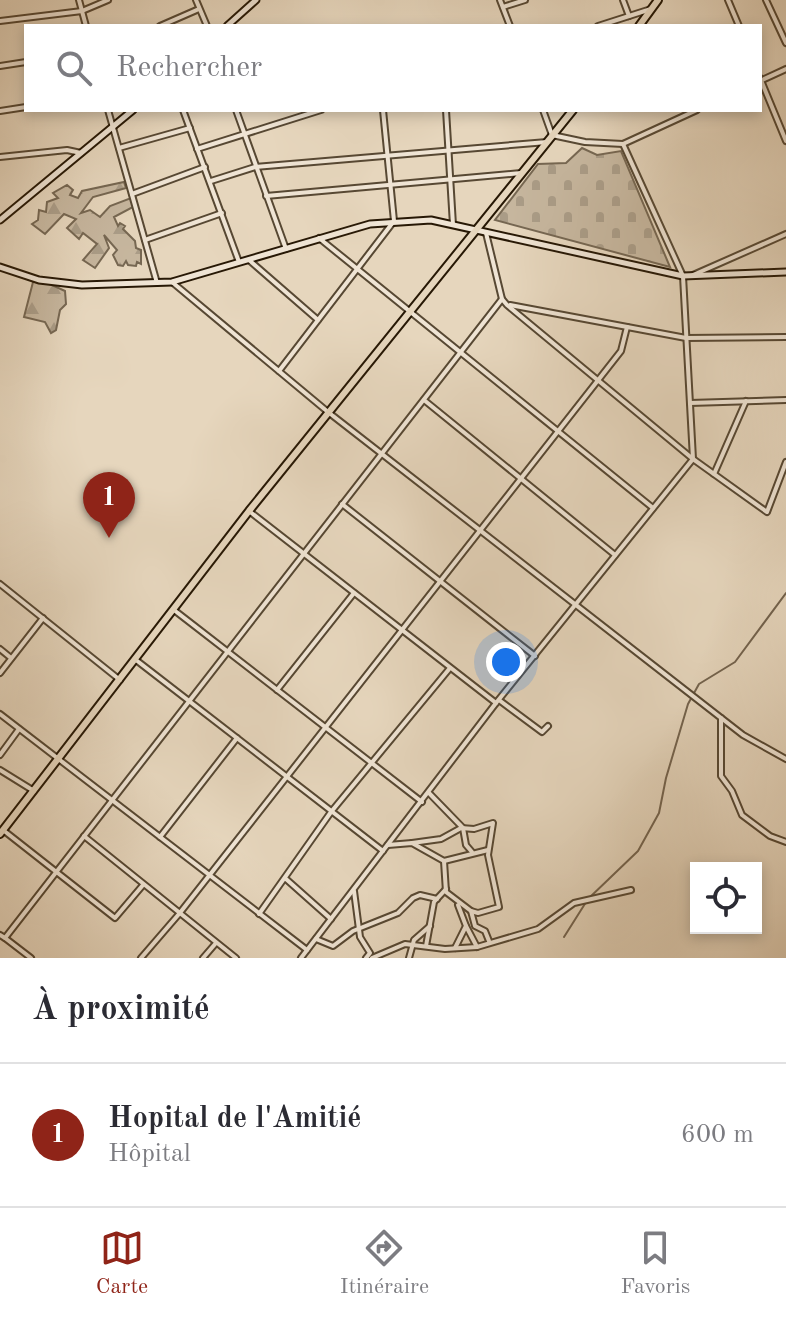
<!DOCTYPE html>
<html lang="fr">
<head>
<meta charset="utf-8">
<style>
	body { margin:0; font-family:"Old Standard TT",serif; background:#f7f7f7; color:#2b2b33 }
	.controls { position:absolute; right:24px; bottom:24px; display:grid; overflow:hidden; border-radius:0px; box-shadow:0 4px 12px #0003 }
	.controls button { width:72px; height:72px; display:grid; place-items:center; padding:0; border:0; border-bottom:2px solid #e1e1e2; background:#fff; color:#2b2b33; font:40px sans-serif }
	.you { position:absolute; left:506px; top:662px; width:28px; height:28px; margin:-20px; border:6px solid #fff; border-radius:50%; background:#1a73e8; box-shadow:0 0 0 12px #1a73e833 }
	.badge { display:grid; place-items:center; width:52px; height:52px; border-radius:50%; background:#8f2418; color:#fff; font-size:26px; font-weight:700 }
	.pin { position:absolute; translate:-50% -66px; filter:drop-shadow(0 2px 4px #0008) }
	.pin::after { content:''; position:absolute; top:42px; width:28px; height:24px; background:inherit; clip-path:polygon(0 0,100% 0,50% 100%) }
	.list { margin:0; padding:0; list-style:none }
	h2 { display:flex; justify-content:space-between; align-items:center; height:104px; margin:0; padding:0 32px; font-size:34px }
	h2 small { font-size:26px; font-weight:400; color:#7c7c81 }
	.list li { display:grid; grid-template-columns:52px 1fr auto; gap:24px; align-items:center; box-sizing:border-box; height:144px; padding:0 32px; border-top:2px solid #e1e1e2 }
	.list b { display:block; font-size:30px; white-space:nowrap }
	.list p { margin:0; font-size:26px; white-space:nowrap; color:#7c7c81 }
	.list em { font-size:26px; font-style:normal; color:#7c7c81 }
	.icon { flex:none; width:44px; height:44px; fill:none; stroke:currentColor; stroke-width:2; stroke-linecap:round; stroke-linejoin:round }
	.map { position:relative; flex:none; width:786px; height:958px; overflow:hidden }
	.search { position:absolute; background:#fff; box-shadow:0 4px 12px #0003; left:24px; right:24px; top:24px; height:88px; display:flex; align-items:center; gap:20px; box-sizing:border-box; padding:0 28px; border-radius:0px; color:#7c7c81; font-size:30px }
	.sheet { height:248px; background:#fff }
	nav { display:flex; justify-content:space-around; align-items:center; box-sizing:border-box; height:112px; border-top:2px solid #e1e1e2; background:#fff; font-size:22px; color:#7c7c81 }
	nav a { display:grid; justify-items:center; gap:4px }
	nav .on { color:#8f2418 }
	.map>svg:first-child { display:block }
	.forest { fill:url(#forest-firs); stroke:#766752; stroke-width:2 }
	.cemetery { fill:url(#cemetery-stones); stroke:#766752; stroke-width:2 }
	.lines { fill:none; stroke-linecap:round; stroke-linejoin:round }
	.stream { stroke:#73634e; stroke-width:2 }
	.street-casing { stroke:#574833; stroke-width:8 }
	.secondary-casing { stroke:#271805; stroke-width:9 }
	.primary-casing { stroke:#271805; stroke-width:10 }
	.street { stroke:#efe4d4; stroke-width:4 }
	.secondary { stroke:#efe4d4; stroke-width:5 }
	.primary { stroke:#e6d6bd; stroke-width:6 }
</style>
</head>
<body>
<div class="map">
<svg width="786" height="958" viewBox="0 0 786 958">
	<defs>
		<pattern id="forest-firs" width="22" height="20" patternUnits="userSpaceOnUse" patternTransform="scale(2)"><rect width="22" height="20" fill="#c6b69e"/><path d="M5 1l3.5 6h-7zM16 11l3.5 6h-7z" fill="#aa9c87"/></pattern>
		<pattern id="cemetery-stones" width="16" height="16" patternUnits="userSpaceOnUse" patternTransform="scale(2)"><rect width="16" height="16" fill="#c6b69e"/><path d="M2 7V4a2 2 0 0 1 4 0v3zM10 15v-3a2 2 0 0 1 4 0v3z" fill="#aa9c87"/></pattern>
	</defs>
	<rect width="100%" height="100%" fill="#e6d6bd"/>
	<filter id="stains"><feTurbulence type="fractalNoise" baseFrequency=".0025" numOctaves="4"/><feColorMatrix values="0 0 0 0 .2 0 0 0 0 .09 0 0 0 0 .02 0 0 0 .5 -.17"/></filter>
	<radialGradient id="worn" r=".72"><stop offset=".6" stop-color="#630" stop-opacity="0"/><stop offset="1" stop-color="#630" stop-opacity=".3"/></radialGradient>
	<g class="forest">
		<path d="M124,182L126,188L93,197L81,213L90,210L100,217L110,206L131,198L133,207L114,217L118,226L120,223L125,226L123,229L135,241L136,248L141,250V264L137,262L136,266L128,265L126,261L123,266L118,265L113,255L117,250L104,235L109,248L95,268L83,260L97,244L83,233L79,239L67,228L76,219L64,214L45,234L32,224L38,220L39,210L46,212L47,202L58,198L53,193L67,185L73,190L70,195L78,198L82,191Z"/>
		<path d="M41,280L65,291L66,304L60,310L56,330L51,333L45,322L24,317L33,282Z"/>
	</g>
	<path class="cemetery" d="M582,148L597,155L621,151L670,267L495,220L538,164L566,163Z"/>
	<g class="lines">
		<path class="stream" d="M564,937L588,899L638,851L659,813L666,778L688,704L699,684L735,662L786,593"/>
		<defs>
			<g id="street">
				<path d="M79,0L86,26"/>
				<path d="M196,0L207,26"/>
				<path d="M500,0L510,26"/>
				<path d="M623,0L629,16"/>
				<path d="M728,0L739,26"/>
				<path d="M766,0L786,43"/>
				<path d="M503,7L525,0"/>
				<path d="M0,21L82,11L108,0"/>
				<path d="M160,26L199,9"/>
				<path d="M598,26L651,9"/>
				<path d="M0,66L26,62"/>
				<path d="M760,78L786,141"/>
				<path d="M760,81L786,69"/>
				<path d="M108,110L157,283"/>
				<path d="M183,110L239,262"/>
				<path d="M236,110L286,249"/>
				<path d="M446,110L453,225"/>
				<path d="M543,110L552,135L585,142L623,144L697,110"/>
				<path d="M0,111L26,107"/>
				<path d="M119,148L190,128"/>
				<path d="M197,149L321,110"/>
				<path d="M0,157L67,150L81,153"/>
				<path d="M211,181L255,167L547,142"/>
				<path d="M132,194L205,167"/>
				<path d="M266,196L521,173"/>
				<path d="M486,233L502,299L507,305L693,459L767,512L786,462"/>
				<path d="M319,238L653,508"/>
				<path d="M145,240L222,213"/>
				<path d="M249,260L318,320"/>
				<path d="M693,275L786,234"/>
				<path d="M172,282L328,412L743,735L786,759"/>
				<path d="M510,305L686,338L786,337"/>
				<path d="M279,371L394,221L383,110"/>
				<path d="M424,400L615,555"/>
				<path d="M690,403L786,400"/>
				<path d="M714,474L746,401"/>
				<path d="M342,504L535,656"/>
				<path d="M249,511L496,703"/>
				<path d="M0,584L120,680"/>
				<path d="M174,610L422,802"/>
				<path d="M0,649L11,658"/>
				<path d="M136,660L383,851"/>
				<path d="M0,673L43,618"/>
				<path d="M277,690L354,593"/>
				<path d="M499,700L542,732L548,726"/>
				<path d="M0,714L307,950"/>
				<path d="M721,718V776L732,791L742,815L770,836L786,842"/>
				<path d="M0,755L19,729"/>
				<path d="M0,770L34,791"/>
				<path d="M429,793L463,828L466,845L472,852"/>
				<path d="M3,830L115,918L143,885"/>
				<path d="M84,836L236,958"/>
				<path d="M160,837L237,738"/>
				<path d="M412,843L441,839L461,828L474,829L493,823L488,855L499,907L478,913L471,911"/>
				<path d="M388,845L412,843L444,861L488,850"/>
				<path d="M444,861L446,892L471,911L475,926L485,931L489,941"/>
				<path d="M286,879L331,919"/>
				<path d="M354,891L360,937L370,953L366,958"/>
				<path d="M259,914L331,812L450,668"/>
				<path d="M466,926L477,947"/>
				<path d="M0,935L5,938L502,299"/>
				<path d="M5,938L31,958"/>
				<path d="M316,939L333,946L353,931L398,913L413,898L420,895L437,899"/>
				<path d="M426,946L434,902L446,889"/>
				<path d="M455,948L466,926L458,905"/>
				<path d="M141,958L179,914L621,351L627,327"/>
				<path d="M203,958L216,943"/>
				<path d="M301,958L496,703L693,459L683,276L623,144"/>
				<path d="M372,958L405,944L445,949L477,947L538,929L574,903L631,890"/>
				<path d="M409,958L414,940L430,926"/>
			</g>
			<g id="secondary">
				<path d="M227,26L256,0"/>
				<path d="M0,220L133,110"/>
				<path d="M0,267L39,280L82,285L172,282L370,224L431,220L683,276L786,272"/>
			</g>
			<g id="primary">
				<path d="M639,26L658,0"/>
				<path d="M0,834L249,511L573,110"/>
			</g>
		</defs>
		<use href="#street" class="street-casing"/>
		<use href="#secondary" class="secondary-casing"/>
		<use href="#primary" class="primary-casing"/>
		<use href="#street" class="street"/>
		<use href="#secondary" class="secondary"/>
		<use href="#primary" class="primary"/>
	</g>
	<rect width="100%" height="100%" filter="url(#stains)"/>
	<rect width="100%" height="100%" fill="url(#worn)"/>
</svg>
<div class="controls">
<button><svg class="icon" aria-label="locate" viewBox="0 0 24 24"><circle cx="12" cy="12" r="6"/><path d="M12 2v4M12 18v4M2 12h4M18 12h4"/></svg></button>
</div>
<div class="you"></div>
<div class="pin badge" style="left:109px;top:538px">1</div>
<div class="search"><svg class="icon" aria-label="search" viewBox="0 0 24 24"><circle cx="10" cy="10" r="6"/><path d="M15 15l6 6"/></svg>Rechercher</div>
</div>
<section class="sheet">
<h2>À proximité<small></small></h2>
<ul class="list">
<li><span class="badge">1</span><div><b>Hopital de l'Amitié</b><p>Hôpital</p></div><em>600 m</em></li>
</ul>
</section>
<nav>
<a class="on"><svg class="icon" aria-label="map" viewBox="0 0 24 24"><path d="M3 6l6-2 6 2 6-2v14l-6 2-6-2-6 2zM9 4v14M15 6v14"/></svg>Carte</a>
<a><svg class="icon" aria-label="directions" viewBox="0 0 24 24"><path d="M12 3l9 9-9 9-9-9zM9 14v-3h6M13 9l2 2-2 2"/></svg>Itinéraire</a>
<a><svg class="icon" aria-label="saved" viewBox="0 0 24 24"><path d="M7 4h10v16l-5-4-5 4z"/></svg>Favoris</a>
</nav>
</body>
</html>
